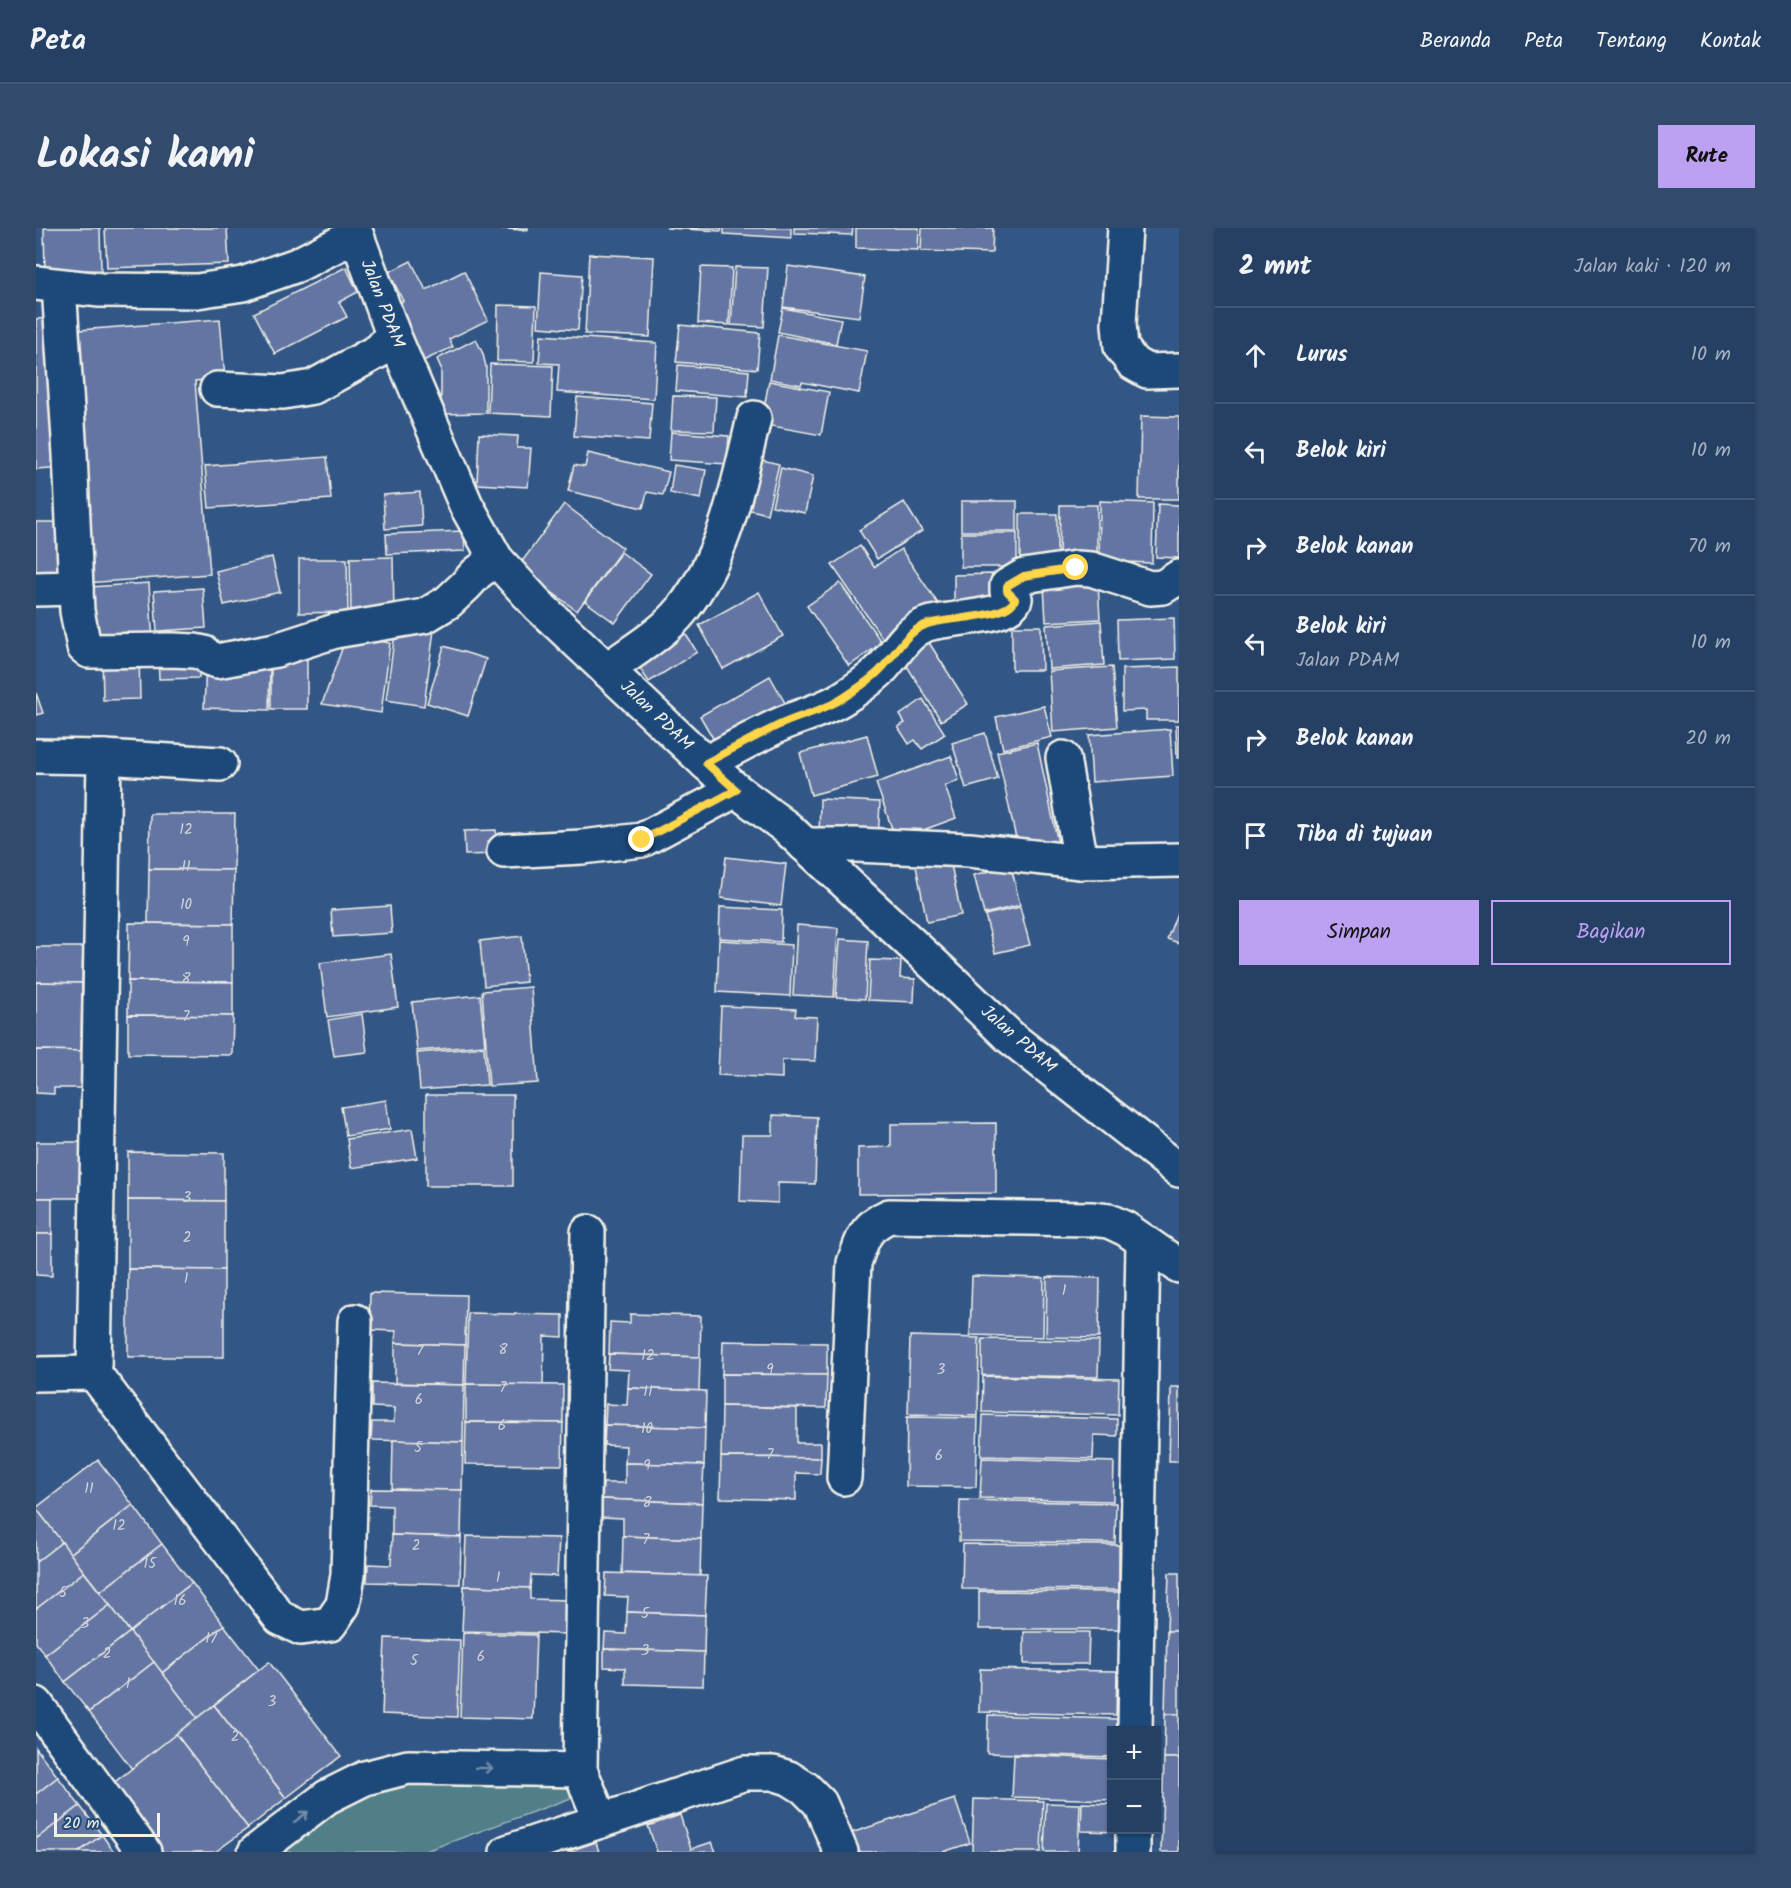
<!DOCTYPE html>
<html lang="id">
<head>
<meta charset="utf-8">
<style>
	body { margin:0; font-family:Kalam,sans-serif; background:#324b6d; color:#f1f3f6 }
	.controls { position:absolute; right:18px; bottom:18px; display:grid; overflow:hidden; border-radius:0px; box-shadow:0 2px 4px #0004 }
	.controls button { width:54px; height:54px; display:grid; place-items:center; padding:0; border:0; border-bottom:2px solid #425978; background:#264064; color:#f1f3f6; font:30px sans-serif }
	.scale { position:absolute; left:18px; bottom:15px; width:106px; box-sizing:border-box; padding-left:6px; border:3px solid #f4f1e8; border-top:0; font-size:16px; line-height:21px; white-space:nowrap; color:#f4f1e8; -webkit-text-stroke:4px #1f4a7a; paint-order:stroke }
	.stop { position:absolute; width:18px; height:18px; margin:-14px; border:4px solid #ffd54a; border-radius:50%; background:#fff }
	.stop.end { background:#ffd54a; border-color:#fff; box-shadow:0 2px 6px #0008 }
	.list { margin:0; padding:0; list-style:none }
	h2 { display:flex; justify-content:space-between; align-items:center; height:78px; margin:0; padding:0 24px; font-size:26px }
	h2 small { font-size:20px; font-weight:400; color:#a4afbf }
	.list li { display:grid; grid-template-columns:39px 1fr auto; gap:18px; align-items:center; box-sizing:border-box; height:96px; padding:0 24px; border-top:2px solid #425978 }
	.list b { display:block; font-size:22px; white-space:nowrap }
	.list p { margin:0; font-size:20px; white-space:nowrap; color:#a4afbf }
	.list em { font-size:20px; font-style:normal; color:#a4afbf }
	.actions { display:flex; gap:12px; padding:18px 24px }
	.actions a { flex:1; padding:14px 0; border:2px solid #bca0f2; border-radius:0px; text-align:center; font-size:21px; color:#bca0f2 }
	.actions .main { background:#bca0f2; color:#111 }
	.icon { flex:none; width:33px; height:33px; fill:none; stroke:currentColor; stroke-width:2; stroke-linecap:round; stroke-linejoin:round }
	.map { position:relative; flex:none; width:1143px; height:1624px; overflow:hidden; border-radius:0px }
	header { display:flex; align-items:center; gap:36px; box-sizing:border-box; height:84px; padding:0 30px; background:#264064; border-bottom:2px solid #425978 }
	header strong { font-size:28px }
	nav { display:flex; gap:33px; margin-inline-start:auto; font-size:21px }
	.intro { display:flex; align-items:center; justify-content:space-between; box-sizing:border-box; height:144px; padding:0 36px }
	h1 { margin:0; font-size:42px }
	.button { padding:15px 27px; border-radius:0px; background:#bca0f2; color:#111; font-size:21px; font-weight:700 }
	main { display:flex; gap:36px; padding:0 36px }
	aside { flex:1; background:#264064; border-radius:0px; box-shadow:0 2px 4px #0004 }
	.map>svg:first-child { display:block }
	.green { fill:#517f89; stroke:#a2b8b8; stroke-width:1.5 }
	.building { fill:#6376a3; stroke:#f4f1e8; stroke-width:1.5 }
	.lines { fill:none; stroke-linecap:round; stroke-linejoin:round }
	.minor-casing { stroke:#f4f1e8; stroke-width:38 }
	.minor { stroke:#1f4a7a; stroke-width:33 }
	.oneway { stroke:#748da6 }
	.route { stroke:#ffd54a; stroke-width:8 }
	.labels { text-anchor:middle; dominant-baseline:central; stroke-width:4.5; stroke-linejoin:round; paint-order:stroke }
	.number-label { font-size:15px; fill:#d0d2d7 }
	.street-label { font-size:18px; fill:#f4f1e8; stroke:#1f4a7a }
</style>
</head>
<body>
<header>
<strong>Peta</strong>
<nav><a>Beranda</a><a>Peta</a><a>Tentang</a><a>Kontak</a></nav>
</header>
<div class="intro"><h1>Lokasi kami</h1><a class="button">Rute</a></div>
<main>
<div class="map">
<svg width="1143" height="1624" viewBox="0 0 1143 1624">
	<rect width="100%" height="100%" fill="#325685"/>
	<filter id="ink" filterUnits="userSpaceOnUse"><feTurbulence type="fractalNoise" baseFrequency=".0167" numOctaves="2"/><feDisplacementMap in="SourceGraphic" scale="12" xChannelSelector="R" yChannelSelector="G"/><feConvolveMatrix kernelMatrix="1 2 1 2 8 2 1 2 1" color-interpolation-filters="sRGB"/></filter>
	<g filter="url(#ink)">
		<path class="green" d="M526,1537L535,1570L387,1624H237L316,1559Z"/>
		<g class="building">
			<path d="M8,0H64L65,42L9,43Z"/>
			<path d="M69,0H191L193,36L71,40Z"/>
			<path d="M437,0H492V2Z"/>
			<path d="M630,0H686L685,3Z"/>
			<path d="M688,0H755V10L688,6Z"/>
			<path d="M758,0H817L816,7L758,5Z"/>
			<path d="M820,0H883L882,22L820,20Z"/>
			<path d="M886,0H957L956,25L885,23Z"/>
			<path d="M553,26L618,29L614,109L549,106Z"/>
			<path d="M375,33L390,62L428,43L452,92L413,111L417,119L387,133L360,76L367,73L353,44Z"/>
			<path d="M752,38L829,49L823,89L747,79Z"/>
			<path d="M310,39L322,64L303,74L311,89L239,126L218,85Z"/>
			<path d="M665,39L696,40L693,97L662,95Z"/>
			<path d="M699,39L732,40L728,99L695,97Z"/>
			<path d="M505,44L546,47L542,102L502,99Z"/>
			<path d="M462,77L500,78L498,134L461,133Z"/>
			<path d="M747,80L805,91L800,116L742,104Z"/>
			<path d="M21,90L30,239L0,241V91Z"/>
			<path d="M184,91L189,150L159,153L174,346L50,355L31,103Z"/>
			<path d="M644,97L724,105L721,141L640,134Z"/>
			<path d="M505,107L621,115L618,171L521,164L523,136L503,135Z"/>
			<path d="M742,107L831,123L823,165L766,154L765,157L734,151Z"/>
			<path d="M440,111L447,126L450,139V185L405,186V140L401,131Z"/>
			<path d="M454,136L517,138L515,188L452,185Z"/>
			<path d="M642,137L713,143L711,169L640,163Z"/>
			<path d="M733,153L793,164L785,207L725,196Z"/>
			<path d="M637,168L680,169L678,203L635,202Z"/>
			<path d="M541,169L616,175L613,213L538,208Z"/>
			<path d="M1105,188L1143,189V271H1103Z"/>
			<path d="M635,204L693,208L691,236L633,232Z"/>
			<path d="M443,206L482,208L481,220H495L492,259L441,256Z"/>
			<path d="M552,225L633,244L627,267L611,264L607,280L532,263L538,237L549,239Z"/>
			<path d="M710,228L743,236L731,286L699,278Z"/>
			<path d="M291,229L295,271L173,280L169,238Z"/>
			<path d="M638,237L670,242L665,271L634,265Z"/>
			<path d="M745,240L777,248L769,285L736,278Z"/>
			<path d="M384,264L386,298L349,301L347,267Z"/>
			<rect x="925" y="273" width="56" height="30"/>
			<path d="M1064,273L1117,275L1116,335L1063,333Z"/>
			<path d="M868,274L886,303L841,331L823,302Z"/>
			<path d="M528,276L587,320L541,383L482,339Z"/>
			<path d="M1122,276L1143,277V330L1120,329Z"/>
			<path d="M1024,277H1061V334L1023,333Z"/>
			<rect x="984" y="286" width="37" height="50"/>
			<rect x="0" y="294" width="32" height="56"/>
			<path d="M428,303L429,323L351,326L350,306Z"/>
			<rect x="925" y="305" width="56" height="34"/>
			<path d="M824,318L838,339L865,321L903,377L849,414L796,337Z"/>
			<path d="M585,324L615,346L579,395L549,373Z"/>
			<path d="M236,329L244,364L188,377L180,343Z"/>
			<path d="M357,329L358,388H315L314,330Z"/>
			<path d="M263,331H311L312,384L263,385Z"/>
			<path d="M956,346V382L918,383V347Z"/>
			<path d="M113,355L117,415L58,419L54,359Z"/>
			<path d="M804,355L846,415L813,438L771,378Z"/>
			<path d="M1062,355L1064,391L1010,394L1008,358Z"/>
			<path d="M167,360L170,400L121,403L118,363Z"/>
			<path d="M723,364L747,408L687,441L663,397Z"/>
			<path d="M1138,390L1139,431L1082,433L1081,392Z"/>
			<path d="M1065,393L1068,437L1013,441L1010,397Z"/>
			<path d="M360,397L398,402L388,478L350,472Z"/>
			<path d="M976,398H1005L1006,442H976Z"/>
			<path d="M647,402L661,424L613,454L599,433Z"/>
			<path d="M311,407L354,415L345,485L286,476Z"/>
			<path d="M892,413L932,476L905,493L866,430Z"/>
			<path d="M408,418L450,431L432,488L391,475Z"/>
			<rect x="235" y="425" width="36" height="56"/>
			<path d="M163,426V450L123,451L122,427Z"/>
			<path d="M103,427L104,471L67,472L66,428Z"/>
			<path d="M170,436L234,437L233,482L168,480Z"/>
			<path d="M1076,439L1081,499L1017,504L1013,443Z"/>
			<path d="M1143,439V492H1110V482L1086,483V441Z"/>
			<path d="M734,448L754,484L685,524L664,488Z"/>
			<path d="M0,465L7,485L0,487Z"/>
			<path d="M887,471L909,506L886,521L879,512L873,516L862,499L869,495L864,487Z"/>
			<path d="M1008,478L1016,509L967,521L960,489Z"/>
			<path d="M1140,497H1143V530H1141Z"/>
			<path d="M1134,501L1137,548L1056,554L1053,507Z"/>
			<path d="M949,505L962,551L930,560L916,515Z"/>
			<path d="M831,507L842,549L775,567L764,525Z"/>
			<path d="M1001,515L1022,615L983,624L961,524Z"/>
			<path d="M915,528L923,552L909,558L920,590L860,612L840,555Z"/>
			<path d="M784,571L844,574L842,613L783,611Z"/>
			<path d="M114,586H199L198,642L113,641Z"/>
			<path d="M460,602L461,626L429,627L428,603Z"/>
			<path d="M690,629L750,636L745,678L685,670Z"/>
			<path d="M914,631L925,687L891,694L880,638Z"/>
			<path d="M975,638L984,677L948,686L938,647Z"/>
			<path d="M113,641L198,642L197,696L112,695Z"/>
			<path d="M354,678L356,705L297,709L295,682Z"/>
			<path d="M684,679L746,682L745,714L683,710Z"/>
			<path d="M984,679L994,717L959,725L949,687Z"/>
			<path d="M1143,680V715L1131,711Z"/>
			<path d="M93,695L197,696V754L92,753Z"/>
			<path d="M761,697L802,700L798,769L757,767Z"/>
			<path d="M486,708L490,754L448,758L444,713Z"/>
			<path d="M804,711L832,713L829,771L800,769Z"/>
			<path d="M683,712L756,717L754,768L681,764Z"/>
			<path d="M0,719H47L46,755L0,754Z"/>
			<path d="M355,726L362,779L291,789L284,735Z"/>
			<path d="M834,732L865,733L864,750L879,751L878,774L832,772Z"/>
			<path d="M92,753L197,754V788L92,787Z"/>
			<path d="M0,754L46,755L45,823L0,822Z"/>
			<path d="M495,759L502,855L453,858L446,763Z"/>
			<path d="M444,767L449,817L381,823L376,774Z"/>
			<path d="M685,778L760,781L759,788L781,789L779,833L746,832V850L682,847Z"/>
			<path d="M326,786L331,824L298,828L292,792Z"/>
			<path d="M92,787L197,788L196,827L92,826Z"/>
			<path d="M448,819L451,857L384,862L381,825Z"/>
			<path d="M0,822L52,823L51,860H18V866L0,865Z"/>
			<rect x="390" y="867" width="87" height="91"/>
			<path d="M350,872L354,901L310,908L305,879Z"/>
			<path d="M737,887L781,889L779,956L742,955V975L704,973L706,907H737Z"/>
			<path d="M960,895V965L822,966V920L855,919V896Z"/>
			<path d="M376,901L381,930L315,940L311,911Z"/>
			<path d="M0,914H46L45,970H0Z"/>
			<path d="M92,924L188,925V973L92,972Z"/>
			<rect x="0" y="970" width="16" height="36"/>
			<path d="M92,972L188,973V1042L92,1041Z"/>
			<path d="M0,1006H16V1048L0,1047Z"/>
			<path d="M92,1041L188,1042V1129H92Z"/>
			<path d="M936,1048L1008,1050L1007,1109L934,1107Z"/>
			<path d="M1011,1049L1064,1050L1063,1110L1010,1109Z"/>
			<path d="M334,1065L430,1067L429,1117L359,1115L360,1103L333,1102Z"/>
			<path d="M432,1085L527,1087V1109L508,1108L507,1157L430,1156Z"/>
			<path d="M594,1086L665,1088L664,1129L573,1126L574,1094L594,1095Z"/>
			<path d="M874,1108L943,1110L942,1188L872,1186Z"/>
			<path d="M946,1111L1063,1113L1062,1149L946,1147Z"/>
			<path d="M687,1113L791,1115V1147L686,1146Z"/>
			<path d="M359,1115L429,1117L428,1157L359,1155Z"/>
			<path d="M573,1126L664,1129L663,1163L592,1160L593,1142L572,1141Z"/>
			<path d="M686,1146L791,1147L790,1180L686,1178Z"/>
			<path d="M947,1148L1083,1151L1082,1187L946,1184Z"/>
			<path d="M336,1155L428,1157L427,1214L335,1212L336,1194H358V1180L336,1179Z"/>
			<path d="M430,1156L527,1157V1195L430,1194Z"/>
			<path d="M1135,1159H1143V1233H1133Z"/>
			<path d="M592,1160L670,1163L669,1200L569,1197L570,1176L591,1177Z"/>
			<path d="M686,1178L761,1180V1215H785V1230L685,1229Z"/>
			<path d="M947,1187L1081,1191V1208L1058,1207L1057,1231L945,1228Z"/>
			<path d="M871,1189L942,1190L940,1259L870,1258Z"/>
			<path d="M430,1194L527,1195L526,1237L429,1236Z"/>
			<path d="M569,1197L669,1200L668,1237L589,1235L590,1218L568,1217Z"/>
			<path d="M357,1212L427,1214L426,1262L356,1261Z"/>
			<path d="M685,1229L785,1230L784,1246L760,1245V1272L684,1270Z"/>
			<path d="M946,1230L1078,1234L1077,1273L944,1270Z"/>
			<path d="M62,1232L97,1277L34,1326L0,1280Z"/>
			<path d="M589,1235L668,1237L666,1275L566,1271L567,1255H589Z"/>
			<path d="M335,1261L426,1262L425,1309L356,1307V1278L334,1277Z"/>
			<path d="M566,1271L666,1275L665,1311L587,1308V1290L566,1289Z"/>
			<path d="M924,1272L1080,1275L1079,1315L923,1313Z"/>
			<path d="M97,1277L126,1316L64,1364L34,1326Z"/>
			<path d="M0,1280L26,1314L0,1334Z"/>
			<path d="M356,1307L425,1309L424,1356L331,1354L332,1336L355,1337Z"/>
			<path d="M430,1308L523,1310L521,1348L495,1347L494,1360L428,1358Z"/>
			<path d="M587,1308L665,1311L664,1348L586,1345Z"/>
			<path d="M26,1314L48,1344L0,1381V1334Z"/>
			<path d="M126,1316L156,1355L94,1404L64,1364Z"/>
			<path d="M927,1316L1083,1317V1362L926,1361Z"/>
			<path d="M48,1344L74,1377L9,1427L0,1415V1381Z"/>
			<path d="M570,1345L671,1348L669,1387L591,1384L592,1369L569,1368Z"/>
			<path d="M1133,1345H1143V1403H1131Z"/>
			<path d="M156,1355L188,1397L126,1445L94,1404Z"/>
			<path d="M428,1358L494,1360V1371L532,1372L530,1406L426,1403Z"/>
			<path d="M943,1363L1083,1364V1401H943Z"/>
			<path d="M74,1377L94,1404L29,1454L9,1427Z"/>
			<path d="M591,1384L669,1387L668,1424L568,1421L569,1405L590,1406Z"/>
			<path d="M188,1397L223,1442L161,1490L126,1445Z"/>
			<path d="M1131,1403H1143V1486H1129Z"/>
			<path d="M94,1404L118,1434L53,1484L29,1454Z"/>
			<path d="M988,1404H1053L1052,1436H988Z"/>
			<path d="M427,1405L500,1407L497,1491L424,1489Z"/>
			<path d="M349,1410L424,1412L421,1489L346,1486Z"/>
			<path d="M568,1421L668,1424L667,1458L589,1456V1440L568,1439Z"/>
			<path d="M118,1434L161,1490L96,1541L53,1484Z"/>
			<path d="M233,1434L305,1528L250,1570L178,1477Z"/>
			<path d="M944,1441L1081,1443L1080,1487L943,1484Z"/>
			<path d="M178,1477L250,1570L212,1600L140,1506Z"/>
			<path d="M1129,1486H1143V1530H1128Z"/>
			<path d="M952,1487L1081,1491V1502H1076V1529L951,1525Z"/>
			<path d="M140,1506L212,1600L179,1624H127L75,1557Z"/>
			<path d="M0,1520L22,1549L0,1566Z"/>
			<path d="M978,1527L1076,1531V1572L976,1569Z"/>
			<path d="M1128,1530H1143V1624H1125Z"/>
			<path d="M22,1549L44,1578L0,1611V1566Z"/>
			<path d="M919,1571L934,1615L907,1624H822L815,1605Z"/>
			<path d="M938,1571L1007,1573L1005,1624H936Z"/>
			<path d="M1010,1575L1044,1576L1042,1624H1008Z"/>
			<path d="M1046,1575L1076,1576V1602H1086V1604L1045,1603Z"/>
			<path d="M44,1578L66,1607L43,1624H0V1611Z"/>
			<path d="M644,1587L655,1621L676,1614L680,1624H621L612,1598Z"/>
			<path d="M66,1607L78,1624H43Z"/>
			<path d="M560,1614L563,1624H530Z"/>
		</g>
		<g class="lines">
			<defs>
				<g id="minor">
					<path d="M318,0L357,106L430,277L460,331L503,378L670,535L700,562L751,600L920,757L974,809L1143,942"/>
					<path d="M1089,0L1083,96L1085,119L1097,135L1111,143L1143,142"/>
					<path d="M0,55L64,62L161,63L207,56L261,37L320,7"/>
					<path d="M23,58L34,226L41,383L48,419L53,423L136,422L158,423L168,425L174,431L181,433L240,422L299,403L389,388L412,374L429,358L441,345L460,331"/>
					<path d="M181,161L247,164L277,159L344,122L357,106"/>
					<path d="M0,361L40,360"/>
					<path d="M571,442C596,423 627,406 646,382C690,326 702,257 718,190"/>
					<path d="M0,528L68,529L184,536"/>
					<path d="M68,529L58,1145L244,1390L265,1400L294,1396L307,1377L312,1347L319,1093"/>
					<path d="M670,535C693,523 716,510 739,499C761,488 787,483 807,470C818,463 831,454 841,445C858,430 867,406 889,397C908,389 973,391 979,371L971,363V358L988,348L1040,340L1055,341L1114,360L1127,359L1143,349"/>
					<path d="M769,617H820L933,622L1045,634L1027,530"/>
					<path d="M468,623L546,619L606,612L700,562"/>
					<path d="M1045,634L1143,632"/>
					<path d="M552,1004L544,1542L565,1593"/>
					<path d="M0,1146L58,1145"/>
					<path d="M808,1250L818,1035C827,1011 827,1000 853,988L1055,991L1073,993L1090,1001L1143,1038"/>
					<path d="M0,1476L108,1624"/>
					<path d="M1099,1502L1107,1013"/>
					<path d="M219,1624L291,1569L329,1550L372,1539L544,1542"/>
					<path d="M471,1624L709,1545H737L753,1550L769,1560L784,1575L805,1624"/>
					<path d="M1097,1624V1602"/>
				</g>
			</defs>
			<use href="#minor" class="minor-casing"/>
			<use href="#minor" class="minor"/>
		</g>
		<defs><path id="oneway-shaft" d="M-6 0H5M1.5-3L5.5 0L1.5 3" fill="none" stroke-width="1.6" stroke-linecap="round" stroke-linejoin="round" transform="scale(1.5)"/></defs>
		<g class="oneway">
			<use href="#oneway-shaft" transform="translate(448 1540) rotate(1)"/>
			<use href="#oneway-shaft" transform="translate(265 1589) rotate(-37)"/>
		</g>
	</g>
	<g class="lines" filter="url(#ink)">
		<path class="route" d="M606,612L700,562L670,535C693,523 716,510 739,499C760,488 788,483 807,470C818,463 831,454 841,445C858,430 867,406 889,397C908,389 973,391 979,371L971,363V358L988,348L1040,340"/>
	</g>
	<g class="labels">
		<g class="number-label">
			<text x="150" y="602">12</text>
			<text x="150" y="639">11</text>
			<text x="150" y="677">10</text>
			<text x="150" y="714">9</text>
			<text x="150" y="751">8</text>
			<text x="150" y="789">7</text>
			<text x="151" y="970">3</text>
			<text x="151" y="1010">2</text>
			<text x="150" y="1051">1</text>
			<text x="1028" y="1063">1</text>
			<text x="467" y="1122">8</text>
			<text x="384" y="1123">7</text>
			<text x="612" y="1128">12</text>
			<text x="734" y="1142">9</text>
			<text x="905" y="1142">3</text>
			<text x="467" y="1160">7</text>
			<text x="612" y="1164">11</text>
			<text x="383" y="1172">6</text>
			<text x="466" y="1198">6</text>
			<text x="611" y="1201">10</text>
			<text x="382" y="1220">5</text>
			<text x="734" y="1227">7</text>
			<text x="903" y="1228">6</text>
			<text x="611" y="1238">9</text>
			<text x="53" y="1261">11</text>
			<text x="611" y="1275">8</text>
			<text x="83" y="1298">12</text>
			<text x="610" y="1312">7</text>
			<text x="380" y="1318">2</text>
			<text x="114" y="1336">15</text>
			<text x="462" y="1350">1</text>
			<text x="27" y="1365">5</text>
			<text x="144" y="1373">16</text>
			<text x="609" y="1386">5</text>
			<text x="49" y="1396">3</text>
			<text x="175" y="1411">17</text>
			<text x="609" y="1423">3</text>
			<text x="71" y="1426">2</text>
			<text x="445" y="1429">6</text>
			<text x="378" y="1433">5</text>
			<text x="92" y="1456">1</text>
			<text x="236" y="1474">3</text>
			<text x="199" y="1509">2</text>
		</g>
		<g class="street-label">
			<text transform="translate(346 76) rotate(69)">Jalan PDAM</text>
			<text transform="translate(620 488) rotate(44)">Jalan PDAM</text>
			<text transform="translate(982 812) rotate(41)">Jalan PDAM</text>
		</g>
	</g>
</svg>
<div class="controls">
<button>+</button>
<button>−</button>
</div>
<div class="scale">20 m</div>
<div class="stop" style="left:1040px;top:340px"></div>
<div class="stop end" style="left:606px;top:612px"></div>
</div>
<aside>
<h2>2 mnt<small>Jalan kaki · 120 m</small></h2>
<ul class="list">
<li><svg class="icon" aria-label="ahead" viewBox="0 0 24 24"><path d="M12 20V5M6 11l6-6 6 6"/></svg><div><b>Lurus</b></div><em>10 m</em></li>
<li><svg class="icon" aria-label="left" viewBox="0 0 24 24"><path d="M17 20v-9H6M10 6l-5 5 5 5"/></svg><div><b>Belok kiri</b></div><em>10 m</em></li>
<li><svg class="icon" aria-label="right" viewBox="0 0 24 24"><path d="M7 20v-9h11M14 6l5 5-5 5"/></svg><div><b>Belok kanan</b></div><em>70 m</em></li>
<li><svg class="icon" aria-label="left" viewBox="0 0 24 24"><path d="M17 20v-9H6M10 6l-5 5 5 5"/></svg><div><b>Belok kiri</b><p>Jalan PDAM</p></div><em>10 m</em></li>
<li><svg class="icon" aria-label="right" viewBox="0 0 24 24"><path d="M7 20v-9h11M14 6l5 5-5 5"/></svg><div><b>Belok kanan</b></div><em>20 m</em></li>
<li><svg class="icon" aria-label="arrive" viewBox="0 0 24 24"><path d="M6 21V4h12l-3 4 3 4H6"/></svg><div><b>Tiba di tujuan</b></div></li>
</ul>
<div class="actions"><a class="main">Simpan</a><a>Bagikan</a></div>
</aside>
</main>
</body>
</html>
